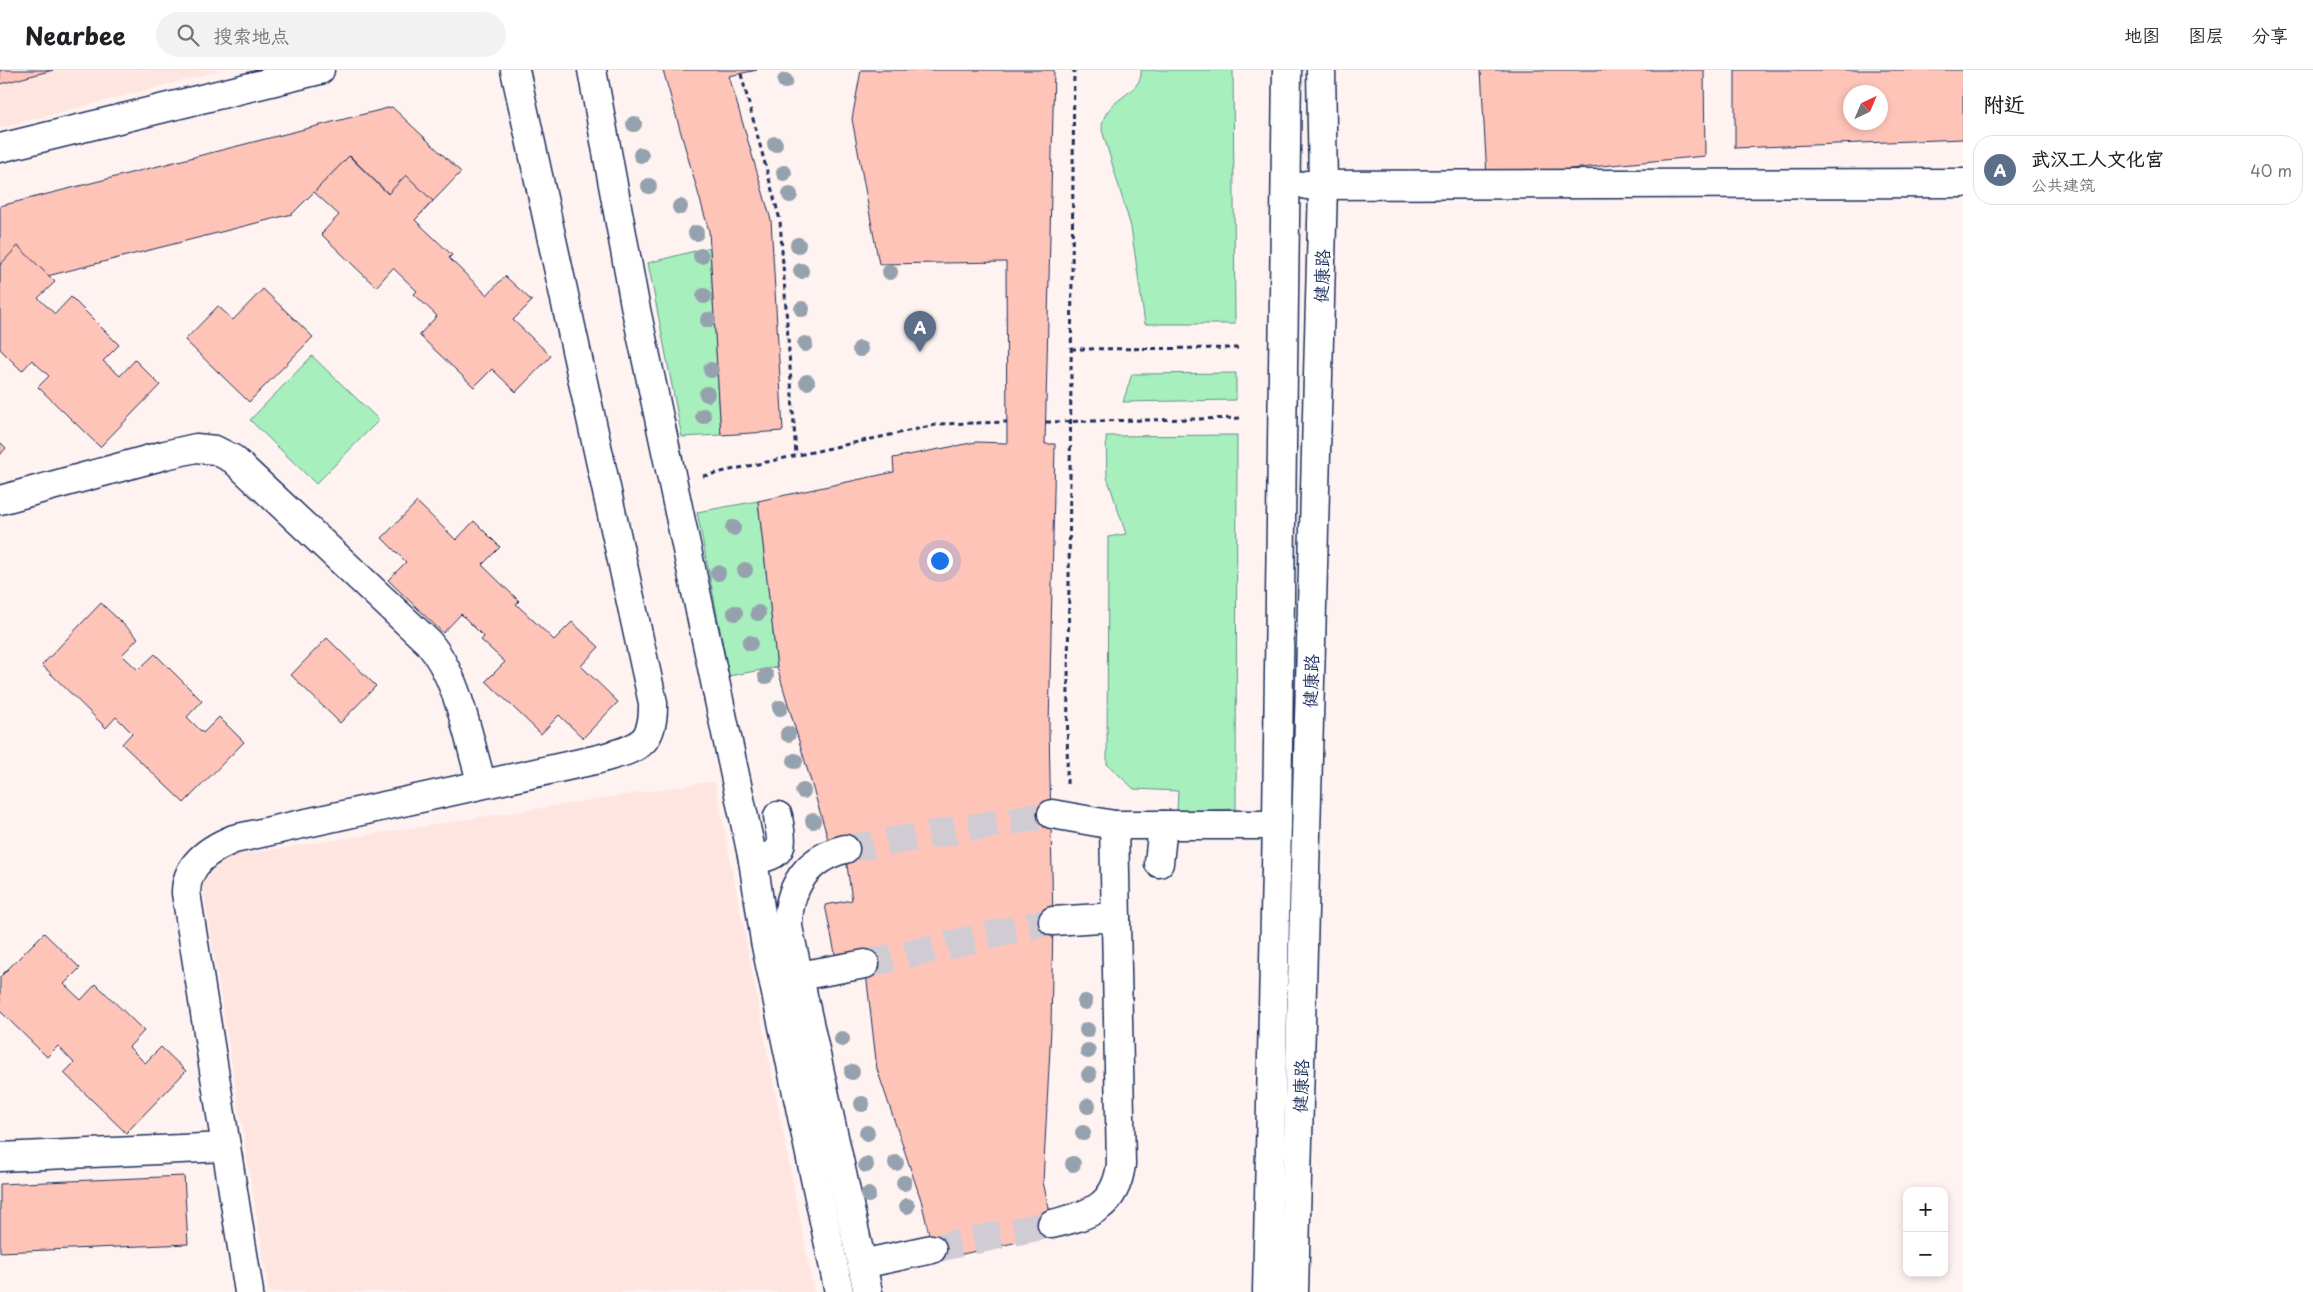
<!DOCTYPE html>
<html lang="zh">
<head>
<meta charset="utf-8">
<style>
	body { margin:0; font-family:"Playpen Sans","LXGW WenKai TC",sans-serif; background:#f2f2f2; color:#202124 }
	.controls { position:absolute; right:15px; bottom:15px; display:grid; overflow:hidden; border-radius:10px; box-shadow:0 2px 8px #0003 }
	.controls button { width:45px; height:45px; display:grid; place-items:center; padding:0; border:0; border-bottom:1px solid #e0e0e0; background:#fff; color:#202124; font:25px sans-serif }
	.compass { position:absolute; left:1843px; top:15px; width:45px; height:45px; border-radius:50%; background:#fff; box-shadow:0 2px 8px #0003; rotate:44deg }
	.you { position:absolute; left:939px; top:490px; width:18px; height:18px; margin:-12px; border:4px solid #fff; border-radius:50%; background:#1a73e8; box-shadow:0 0 0 8px #1a73e833 }
	.badge { display:grid; place-items:center; width:32px; height:32px; border-radius:50%; background:#1b2f5e; color:#fff; font-size:16px; font-weight:700 }
	.pin { position:absolute; translate:-50% -41px; filter:drop-shadow(0 1px 2px #0008) }
	.pin::after { content:''; position:absolute; top:26px; width:18px; height:15px; background:inherit; clip-path:polygon(0 0,100% 0,50% 100%) }
	.list { margin:0; padding:0; list-style:none }
	h2 { display:flex; justify-content:space-between; align-items:center; height:65px; margin:0; padding:0 20px; font-size:21px }
	h2 small { font-size:16px; font-weight:400; color:#757577 }
	.list li { display:grid; grid-template-columns:32px 1fr auto; gap:15px; align-items:center; box-sizing:border-box; height:70px; margin:0 10px 10px; padding:0 10px; border:1px solid #e0e0e0; border-radius:20px }
	.list b { display:block; font-size:19px; white-space:nowrap }
	.list p { margin:0; font-size:16px; white-space:nowrap; color:#757577 }
	.list em { font-size:16px; font-style:normal; color:#757577 }
	.icon { flex:none; width:28px; height:28px; fill:none; stroke:currentColor; stroke-width:2; stroke-linecap:round; stroke-linejoin:round }
	.map { position:relative; flex:none; width:1963px; height:1222px; overflow:hidden }
	header { display:flex; align-items:center; gap:30px; box-sizing:border-box; height:70px; padding:0 25px; background:#fff; border-bottom:1px solid #e0e0e0 }
	header strong { font-size:24px }
	nav { display:flex; gap:28px; margin-inline-start:auto; font-size:18px }
	.search { width:350px; height:45px; background:#f2f2f2; display:flex; align-items:center; gap:12px; box-sizing:border-box; padding:0 18px; border-radius:28px; color:#757577; font-size:19px }
	main { display:flex }
	aside { flex:1; background:#fff }
	.map>svg:first-child { display:block }
	.built { fill:#ffe5e0 }
	.green { fill:#a7efbd; stroke:#618f8e }
	.building { fill:#ffc4b8; stroke:#1b2f5e; fill-rule:evenodd }
	.lines { fill:none; stroke-linecap:round; stroke-linejoin:round }
	.minor-tunnel { stroke:#d1ccd4; stroke-width:28; stroke-dasharray:28 14; stroke-linecap:butt }
	.minor-casing { stroke:#1b2f5e; stroke-width:31 }
	.path { stroke:#1b2f5e; stroke-width:3; stroke-dasharray:5 4; stroke-linecap:butt }
	.minor { stroke:#fff; stroke-width:28 }
	.tree { fill:#95a2ad }
	.labels { text-anchor:middle; dominant-baseline:central; stroke-width:5; stroke-linejoin:round; paint-order:stroke }
	.street-label { font-size:18px; fill:#1b2f5e; stroke:#fff }
</style>
</head>
<body>
<header>
<strong>Nearbee</strong>
<div class="search"><svg class="icon" aria-label="search" viewBox="0 0 24 24"><circle cx="10" cy="10" r="6"/><path d="M15 15l6 6"/></svg>搜索地点</div>
<nav><a>地图</a><a>图层</a><a>分享</a></nav>
</header>
<main>
<div class="map">
<svg width="1963" height="1222" viewBox="0 0 1963 1222">
	<rect width="100%" height="100%" fill="#fff3f1"/>
	<filter id="ink" filterUnits="userSpaceOnUse"><feTurbulence type="fractalNoise" baseFrequency=".02" numOctaves="2"/><feDisplacementMap in="SourceGraphic" scale="10" xChannelSelector="R" yChannelSelector="G"/><feConvolveMatrix kernelMatrix="1 2 1 2 8 2 1 2 1" color-interpolation-filters="sRGB"/></filter>
	<g filter="url(#ink)">
		<g class="built">
			<path d="M0,0H224L0,58Z"/>
			<path d="M715,711L814,1222H269L202,812L224,787Z"/>
		</g>
		<g class="green">
			<path d="M1141,0H1233L1235,254H1145L1131,157L1102,60C1101,28 1144,25 1141,0Z"/>
			<path d="M710,177L721,365L682,367L648,193Z"/>
			<path d="M312,286L379,350L316,414L250,350Z"/>
			<path d="M1236,303V330L1123,332L1132,304Z"/>
			<path d="M1237,365L1236,739L1177,741L1178,721L1134,719L1107,694L1108,467L1126,464L1107,407L1106,366Z"/>
			<path d="M758,431L777,597L729,606L697,442Z"/>
		</g>
		<g class="building">
			<path d="M0,0H53L0,14Z"/>
			<path d="M663,0H757L729,6L771,150L783,361L721,365L709,161Z"/>
			<path d="M861,0H1054L1045,374H1055L1049,658L1053,851L1051,958L1043,1112L1055,1164L935,1190L921,1130L877,999L865,894L836,888L825,835L852,830L843,768L828,769L777,597L758,431L894,402L893,388L976,372L1007,373L1006,192L879,194L852,49Z"/>
			<path d="M1481,0H1704L1705,86L1487,107Z"/>
			<path d="M1735,0H1963V69L1735,78ZM1850,22H1880V52H1850Z"/>
			<path d="M392,37L461,102L415,150L350,86L292,144L0,218V136Z"/>
			<path d="M349,86L388,124L406,105L433,131L415,150L452,185L449,188L487,225L505,206L532,231L513,250L551,286L516,322L492,299L474,317L419,265L437,246L414,224L417,221L393,198L376,217L321,164L339,145L314,122Z"/>
			<path d="M18,176L55,212L38,228L55,244L71,227L119,275L103,291L120,306L135,290L160,315L100,377L38,317L49,306L32,290L22,301L0,279V195Z"/>
			<path d="M263,219L313,267L249,332L185,270L218,236L233,250Z"/>
			<path d="M0,372L6,378L0,385Z"/>
			<path d="M417,432L456,470L474,451L500,477L482,495L519,531L516,534L554,570L572,552L599,577L581,596L618,632L583,668L559,645L541,664L486,611L505,592L481,570L484,567L461,544L443,563L388,510L406,492L382,468Z"/>
			<path d="M101,533L138,568L122,585L138,600L155,584L202,631L187,647L203,663L219,647L244,672L184,733L122,674L132,663L116,647L106,658L42,595Z"/>
			<path d="M327,568L376,616L340,653L291,605Z"/>
			<path d="M44,863L80,898L64,914L81,930L96,914L144,961L129,977L145,993L161,977L186,1001L126,1063L64,1003L74,993L58,976L47,987L0,941V907Z"/>
			<path d="M184,1106L188,1174L0,1182V1114Z"/>
		</g>
		<g class="lines">
			<g class="minor-tunnel">
				<path d="M845,779L1052,744"/>
				<path d="M865,894L1053,851"/>
				<path d="M932,1179L1052,1154"/>
			</g>
			<defs>
				<g id="minor">
					<path d="M592,0L635,235L753,790L765,871L839,1222"/>
					<path d="M0,78L320,0"/>
					<path d="M1307,115L1963,113"/>
					<path d="M0,430L165,385L196,378L215,380L233,389L428,572C459,608 468,669 482,714"/>
					<path d="M1052,744L1114,755H1276"/>
					<path d="M845,779C805,789 788,818 788,857L868,1222"/>
					<path d="M753,790C787,784 782,776 778,746"/>
					<path d="M1159,793L1163,755"/>
					<path d="M1053,851L1116,847"/>
					<path d="M799,906L865,894"/>
					<path d="M0,1087L226,1077"/>
					<path d="M1052,1154C1090,1145 1116,1137 1121,1094L1114,755"/>
					<path d="M862,1194L932,1179"/>
					<path d="M249,1222L186,823C186,794 209,779 234,769L599,689C636,678 654,677 653,633L515,0"/>
					<path d="M1267,1222L1277,751L1287,0"/>
					<path d="M1294,1222L1323,115L1321,0"/>
				</g>
			</defs>
			<use href="#minor" class="minor-casing"/>
			<g class="path">
				<path d="M741,4L780,150L796,385"/>
				<path d="M1071,279L1242,278"/>
				<path d="M1046,352L1243,348"/>
				<path d="M703,406L940,354L1007,352"/>
				<path d="M1067,714L1074,0"/>
			</g>
			<use href="#minor" class="minor"/>
		</g>
		<g class="tree">
			<circle cx="785" cy="11" r="8"/>
			<circle cx="634" cy="54" r="8"/>
			<circle cx="775" cy="74" r="8"/>
			<circle cx="641" cy="85" r="8"/>
			<circle cx="784" cy="103" r="8"/>
			<circle cx="649" cy="116" r="8"/>
			<circle cx="790" cy="125" r="8"/>
			<circle cx="680" cy="137" r="8"/>
			<circle cx="696" cy="163" r="8"/>
			<circle cx="798" cy="175" r="8"/>
			<circle cx="701" cy="186" r="8"/>
			<circle cx="801" cy="201" r="8"/>
			<circle cx="890" cy="202" r="8"/>
			<circle cx="704" cy="226" r="8"/>
			<circle cx="802" cy="239" r="8"/>
			<circle cx="708" cy="250" r="8"/>
			<circle cx="805" cy="274" r="8"/>
			<circle cx="860" cy="279" r="8"/>
			<circle cx="711" cy="300" r="8"/>
			<circle cx="807" cy="312" r="8"/>
			<circle cx="707" cy="324" r="8"/>
			<circle cx="703" cy="346" r="8"/>
			<circle cx="733" cy="458" r="8"/>
			<circle cx="745" cy="500" r="8"/>
			<circle cx="718" cy="503" r="8"/>
			<circle cx="735" cy="543" r="8"/>
			<circle cx="758" cy="543" r="8"/>
			<circle cx="750" cy="573" r="8"/>
			<circle cx="766" cy="606" r="8"/>
			<circle cx="780" cy="638" r="8"/>
			<circle cx="788" cy="664" r="8"/>
			<circle cx="795" cy="691" r="8"/>
			<circle cx="803" cy="721" r="8"/>
			<circle cx="813" cy="751" r="8"/>
			<circle cx="1085" cy="932" r="8"/>
			<circle cx="1087" cy="960" r="8"/>
			<circle cx="842" cy="969" r="8"/>
			<circle cx="1088" cy="981" r="8"/>
			<circle cx="852" cy="1002" r="8"/>
			<circle cx="1089" cy="1005" r="8"/>
			<circle cx="862" cy="1034" r="8"/>
			<circle cx="1088" cy="1036" r="8"/>
			<circle cx="867" cy="1063" r="8"/>
			<circle cx="1083" cy="1063" r="8"/>
			<circle cx="896" cy="1093" r="8"/>
			<circle cx="1073" cy="1094" r="8"/>
			<circle cx="866" cy="1095" r="8"/>
			<circle cx="904" cy="1113" r="8"/>
			<circle cx="868" cy="1125" r="8"/>
			<circle cx="907" cy="1136" r="8"/>
		</g>
	</g>
	<g class="labels">
		<g class="street-label">
			<text transform="translate(1321 206) rotate(-88)">健康路</text>
			<text transform="translate(1310 611) rotate(-88)">健康路</text>
			<text transform="translate(1300 1016) rotate(-88)">健康路</text>
		</g>
	</g>
</svg>
<div class="controls">
<button>+</button>
<button>−</button>
</div>
<svg class="compass" viewBox="-18 -18 36 36"><path d="M0-13l5 13h-10z" fill="#e53935"/><path d="M0 13l5-13h-10z" fill="#757577"/></svg>
<div class="you"></div>
<div class="pin badge" style="left:920px;top:282px;background:#5c6f8a">A</div>
</div>
<aside>
<h2>附近<small></small></h2>
<ul class="list">
<li><span class="badge" style="background:#5c6f8a">A</span><div><b>武汉工人文化宫</b><p>公共建筑</p></div><em>40 m</em></li>
</ul>
</aside>
</main>
</body>
</html>
